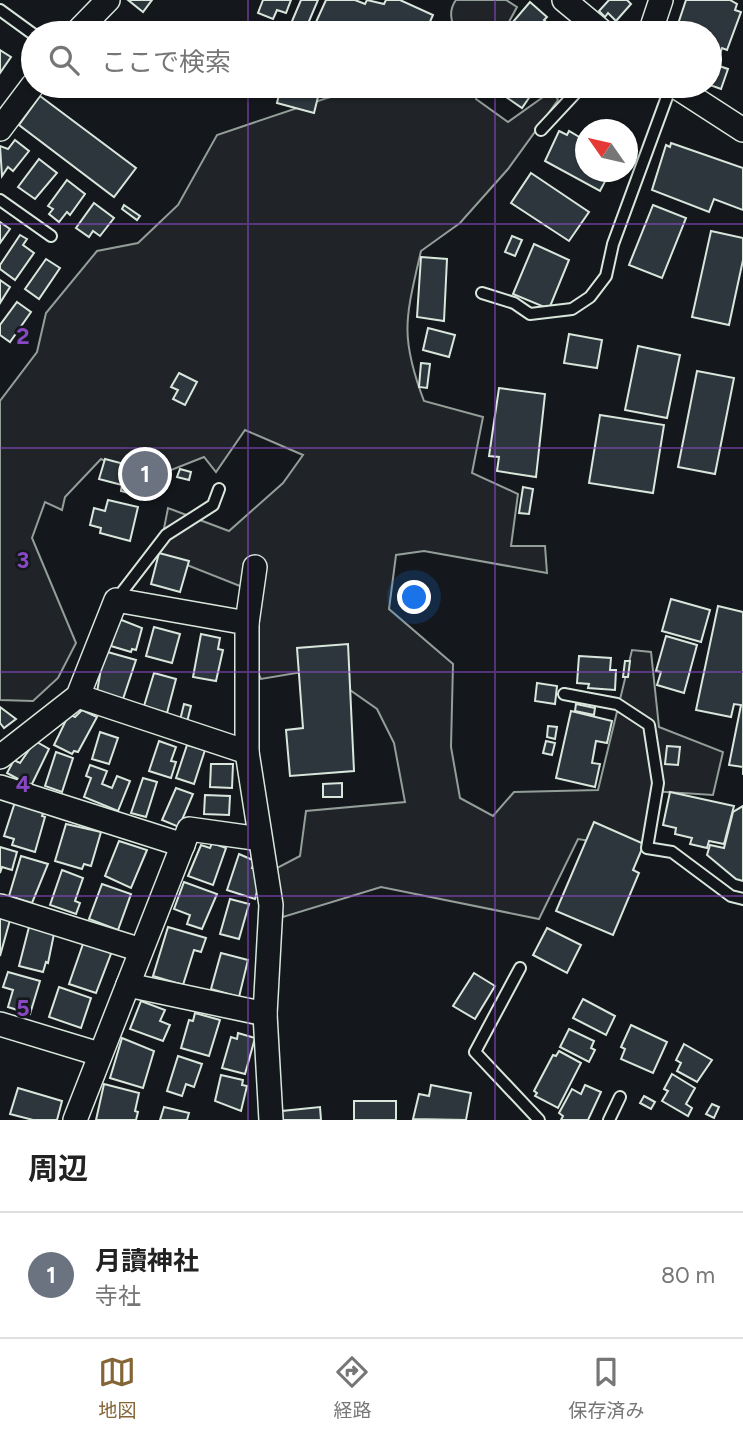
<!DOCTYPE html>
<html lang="ja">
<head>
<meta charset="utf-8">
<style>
	body { margin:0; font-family:Figtree,"Noto Sans JP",sans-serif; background:#f2f2f2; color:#222 }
	.compass { position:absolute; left:575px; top:119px; width:63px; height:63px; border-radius:50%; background:#fff; box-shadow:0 2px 5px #0004; rotate:304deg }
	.you { position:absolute; left:415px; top:598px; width:24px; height:24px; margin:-18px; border:5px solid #fff; border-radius:50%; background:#1a73e8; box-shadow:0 0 0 10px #1a73e833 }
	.badge { display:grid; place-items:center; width:46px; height:46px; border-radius:50%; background:#856535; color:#fff; font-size:23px; font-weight:700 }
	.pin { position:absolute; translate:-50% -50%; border:4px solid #fff; box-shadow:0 2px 7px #0006 }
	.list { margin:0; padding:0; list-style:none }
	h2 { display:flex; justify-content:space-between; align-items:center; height:91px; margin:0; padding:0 28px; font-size:30px }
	h2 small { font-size:23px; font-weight:400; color:#767676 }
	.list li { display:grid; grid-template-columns:46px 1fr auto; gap:21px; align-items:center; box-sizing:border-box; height:126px; padding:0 28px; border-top:2px solid #e0e0e0 }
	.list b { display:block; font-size:26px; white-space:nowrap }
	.list p { margin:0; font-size:23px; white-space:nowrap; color:#767676 }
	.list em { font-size:23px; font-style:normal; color:#767676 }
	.icon { flex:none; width:38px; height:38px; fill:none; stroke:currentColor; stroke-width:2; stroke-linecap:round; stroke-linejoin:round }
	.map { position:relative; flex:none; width:743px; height:1120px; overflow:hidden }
	.search { position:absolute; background:#fff; box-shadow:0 2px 5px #0004; left:21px; right:21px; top:21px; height:77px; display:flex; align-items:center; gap:18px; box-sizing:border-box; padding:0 24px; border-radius:38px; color:#767676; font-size:26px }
	.sheet { height:217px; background:#fff }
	nav { display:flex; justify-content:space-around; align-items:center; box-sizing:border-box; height:98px; border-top:2px solid #e0e0e0; background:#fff; font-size:19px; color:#767676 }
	nav a { display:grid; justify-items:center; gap:4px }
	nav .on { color:#856535 }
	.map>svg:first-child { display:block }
	.green { fill:#202428; stroke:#939e99; stroke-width:2 }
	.building { fill:#2c363c; stroke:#d8e6dc; stroke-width:2 }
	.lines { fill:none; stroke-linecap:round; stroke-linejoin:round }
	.service-casing { stroke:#d8e6dc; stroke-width:14 }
	.minor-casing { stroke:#d8e6dc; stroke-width:26 }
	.service { stroke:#14181c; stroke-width:10 }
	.minor { stroke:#14181c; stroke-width:23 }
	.grid { fill:none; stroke:#8948c3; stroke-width:2; stroke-opacity:0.55 }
	.grid-label { font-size:23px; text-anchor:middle; font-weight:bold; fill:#8948c3; stroke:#14181c; stroke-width:5; stroke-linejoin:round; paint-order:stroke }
</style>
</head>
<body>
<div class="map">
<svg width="743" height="1120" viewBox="0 0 743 1120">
	<rect width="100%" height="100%" fill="#14181c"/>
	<g class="green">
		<path d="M456,0H506L517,7L503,33H457C451,22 448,11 456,0Z"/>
		<path d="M378,86H478L476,99L508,122L553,90L558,100L508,169L460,223L421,251C406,317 399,335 424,401L483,417L472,473L518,494L511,546H545L547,573L424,551L396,555L389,609L453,664L451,747L460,798L493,816L514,792L598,790L632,650L651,652L659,727L723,752L713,795L651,791L643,849L578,839L539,919L381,887L283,917L275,869L300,856L306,811L405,802L394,743L377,709L320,669L261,679L249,655L240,586L159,554L168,508L229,531L283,483L303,455L245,430L216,472L204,457L146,480L101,459L65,497L62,510L45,502L32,538L76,643L58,678L33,701L0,700V401L37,352L46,313L97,251L138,243L178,205L217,135L327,98Z"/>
	</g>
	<g class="building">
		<path d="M128,0H152L143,12Z"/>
		<path d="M263,0H291L286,13L277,10L273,19L258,13Z"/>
		<path d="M301,0H318L304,33H287Z"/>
		<path d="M326,0H355L365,4L367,0L384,4L386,0H400L433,15L425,33H311Z"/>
		<path d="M609,0H627L631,4L616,21L608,13L605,17L599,11Z"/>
		<path d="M686,0H730L737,4L735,10L741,12L727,50L722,48L719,57L710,53V33H683L685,27L678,24Z"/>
		<path d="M530,2L547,17L544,20L554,29L550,33H513L507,29Z"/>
		<path d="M0,50L11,57L0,73Z"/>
		<path d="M710,63L728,69L721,89L710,85Z"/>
		<path d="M281,86L320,89L314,113L277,103Z"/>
		<path d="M314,86H340L338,93Z"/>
		<path d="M490,86H537L522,108Z"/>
		<path d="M40,96L136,168L114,197L19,125Z"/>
		<path d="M559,131L567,135L569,131L586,141V172H610L600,191L545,161Z"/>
		<path d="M15,140L29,151L13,171L8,167L2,176L0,146L8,149Z"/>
		<path d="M671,143L743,168V210L714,199L709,212L652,190L666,145L670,147Z"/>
		<path d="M39,159L57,173L35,199L18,187Z"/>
		<path d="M531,173L589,212L569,241L511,203Z"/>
		<path d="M67,180L85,194L70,215L67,212L59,222L49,214L53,209L48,206Z"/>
		<path d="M94,203L114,218L100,236L93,231L89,237L76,228Z"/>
		<path d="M124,205L140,216L137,220L122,209Z"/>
		<path d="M653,205L686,218L662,278L629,265Z"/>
		<path d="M0,222L10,229L0,243Z"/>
		<path d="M711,231L743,238V260L729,325L692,317Z"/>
		<path d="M20,235L27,239L23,245L34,253L15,280L0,269V265Z"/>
		<path d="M512,236L522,240L515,256L505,252Z"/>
		<path d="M534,244L569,260L549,309L513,294Z"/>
		<path d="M421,257L447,259L444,321L417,317Z"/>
		<path d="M46,259L60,268L39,299L25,289Z"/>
		<path d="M0,280L10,287L0,303Z"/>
		<path d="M17,302L31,312L10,342L0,335V325Z"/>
		<path d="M428,328L455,335L449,357L423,350Z"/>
		<path d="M569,334L602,340L597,368L564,363Z"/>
		<path d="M638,346L680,355L667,418L625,410Z"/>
		<path d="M421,363L430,364L427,388L419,387Z"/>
		<path d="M697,371L734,378L715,474L678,467Z"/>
		<path d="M179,373L197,382L185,405L173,399L178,390L171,387Z"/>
		<path d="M499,388L545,394L536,477L497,471L499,457L489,456Z"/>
		<path d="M600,415L664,425L653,493L589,483Z"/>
		<path d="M130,455L158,462L148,498L121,491L122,485L99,479L105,459L128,465Z"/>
		<path d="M180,469L191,472L189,480L177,477Z"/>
		<path d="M523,487L533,489L529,514L519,513Z"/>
		<path d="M108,500L138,507L130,541L100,533L101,528L90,525L94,508L105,511Z"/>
		<path d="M159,553L189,561L180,592L151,584Z"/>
		<path d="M671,599L710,610L701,642L662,631Z"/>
		<path d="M718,606L743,612V775V767L729,765L741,705L734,704L731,717L696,710Z"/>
		<path d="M119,619L142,628L136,650L132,649L131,652L111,646Z"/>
		<path d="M154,627L180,634L172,663L146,656Z"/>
		<path d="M201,634L220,638L218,649L223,650L216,681L193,677Z"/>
		<path d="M666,636L697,645L684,693L657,685L661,672L656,671Z"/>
		<path d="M348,644L354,771L290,776L286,730L303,728L297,648Z"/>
		<path d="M104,651L136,660L123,699L97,692Z"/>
		<path d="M579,656L611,658L610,670H616L615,690L588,688L589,684L577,683Z"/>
		<path d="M625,661H630L628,677H623Z"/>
		<path d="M154,673L176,679L167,713L144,706Z"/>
		<path d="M537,683L557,686L555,704L535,701Z"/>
		<path d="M184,704L191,706L187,722L180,720Z"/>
		<path d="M576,704L595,708L594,715L575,711Z"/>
		<path d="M0,707L16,719L4,728L0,723Z"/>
		<path d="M82,710L97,717L78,752L74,751L72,754L54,745L69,714L75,717Z"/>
		<path d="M571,711L612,721L607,743L596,741L592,763L600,764L595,787L556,778Z"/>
		<path d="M548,726L557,727L555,739L547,737Z"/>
		<path d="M100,732L118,738L109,764L92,759Z"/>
		<path d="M35,741L49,749L31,786L7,773L14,760L20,763Z"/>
		<path d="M159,741L176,747L171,761L176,762L171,778L149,771Z"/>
		<path d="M546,741L555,743L552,755L543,753Z"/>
		<path d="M187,745L205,750L194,784L176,778Z"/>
		<path d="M667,746L680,747L678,765L665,764Z"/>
		<path d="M56,752L73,758L62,792L45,786Z"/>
		<path d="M211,764H233L232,788L210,787Z"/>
		<path d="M90,765L107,771L102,784L112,788L117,776L130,781L118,811L84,797L91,778L86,776Z"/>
		<path d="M143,778L157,782L146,817L131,813Z"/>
		<path d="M342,783V797H323V784Z"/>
		<path d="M176,788L193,794L179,827L162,820Z"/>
		<path d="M670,792L734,806L724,844L709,841L707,848L690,844L692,838L675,834L676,828L663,825Z"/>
		<path d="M205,795L230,796L229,815L204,814Z"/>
		<path d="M15,802L44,811L42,816L45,817L35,852L12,845L14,839L4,836Z"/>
		<path d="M743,806V881L736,879L707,855L710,845L724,848L733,812Z"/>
		<path d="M594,822L644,844L633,870L639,873L613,935L556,911Z"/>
		<path d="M66,824L101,832L91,866L84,864L82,869L55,861Z"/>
		<path d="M119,841L147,850L131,888L105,876Z"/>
		<path d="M212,843L226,848L213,885L188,876L201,845L210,848Z"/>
		<path d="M0,847L17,852L12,870L2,867L0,873Z"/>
		<path d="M239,854L255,861L252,868L257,869L255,876L258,877L259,884L255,899L227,890Z"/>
		<path d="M21,856L48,864L32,903L9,896Z"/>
		<path d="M62,870L83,878L75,901L80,903L76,914L50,905Z"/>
		<path d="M184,882L217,894L202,929L187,924L190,915L174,909Z"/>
		<path d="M102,884L131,894L118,930L89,919Z"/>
		<path d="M230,899L249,904L239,939L220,934Z"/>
		<path d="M0,917L10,920L0,956Z"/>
		<path d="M29,927L54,934L48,963L46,962L43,972L19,966Z"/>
		<path d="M168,927L206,938L201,952L194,950L183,985L153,976Z"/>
		<path d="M547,928L581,945L567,973L533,955Z"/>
		<path d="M84,941L112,951L96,993L69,984Z"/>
		<path d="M221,953L248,960L239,997L211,989Z"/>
		<path d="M8,972L40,981L30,1014L8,1007L13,990L3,987Z"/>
		<path d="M474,973L495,986L475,1019L453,1006Z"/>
		<path d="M59,987L91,998L81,1028L49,1017Z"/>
		<path d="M583,999L615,1016L606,1035L573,1018Z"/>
		<path d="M141,1001L165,1010L160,1021L170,1025L163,1041L130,1029Z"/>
		<path d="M195,1013L220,1020L209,1056L181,1048L189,1020L193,1021Z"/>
		<path d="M631,1025L667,1042L653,1073L621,1059L625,1049L621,1047Z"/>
		<path d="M569,1029L594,1041L591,1048L595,1050L589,1062L560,1047Z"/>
		<path d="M238,1033L255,1038L245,1074L222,1068L231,1037L237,1039Z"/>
		<path d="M122,1038L154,1051L143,1088L110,1078Z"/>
		<path d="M684,1044L712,1060L697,1082L677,1071L681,1063L676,1060Z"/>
		<path d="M559,1051L581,1063L558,1108L535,1096L537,1093L534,1091L553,1055L556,1056Z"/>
		<path d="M178,1056L202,1064L194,1087L186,1084L182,1096L167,1091Z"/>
		<path d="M672,1074L695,1088L686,1104L692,1108L688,1116L662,1101L668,1091L664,1089Z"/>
		<path d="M221,1075L243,1080L242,1085L247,1086L241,1111L215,1101Z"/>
		<path d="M104,1084L139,1093L135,1111L138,1112L136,1120H96Z"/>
		<path d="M431,1085L471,1093L466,1120L413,1119L419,1094L429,1096Z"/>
		<path d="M585,1085L601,1092L588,1120H561L563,1116L559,1113L572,1089L581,1094Z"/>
		<path d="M18,1088L62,1101L57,1120H33L10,1114Z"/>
		<path d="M644,1096L655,1102L651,1109L640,1103Z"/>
		<rect x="354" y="1101" width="42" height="19"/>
		<path d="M712,1104L719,1107L714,1118L706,1114Z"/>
		<path d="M164,1107L189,1113L187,1120H160Z"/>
		<path d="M320,1107L321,1120H283L282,1111Z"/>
	</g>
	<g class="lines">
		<defs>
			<g id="service">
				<path d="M0,10L33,34"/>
				<path d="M541,130L582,86"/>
				<path d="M0,200L51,236"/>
				<path d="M482,293L514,303L530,314L572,309L590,297L606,276L613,244L671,86"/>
				<path d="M116,600L166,535L213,505L219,489"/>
				<path d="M564,694L617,704L649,725L658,783L647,848L672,852L731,896L743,899"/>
				<path d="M520,968L475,1052L539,1120"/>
				<path d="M609,1120L620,1097"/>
			</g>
			<g id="minor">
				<path d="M564,0L604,33"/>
				<path d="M76,33L108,0"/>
				<path d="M650,33L661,0"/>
				<path d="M675,86L743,130"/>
				<path d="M0,129L33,85"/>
				<path d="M247,623L255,567"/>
				<path d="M78,696L247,752"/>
				<path d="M0,757L78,696L116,600L247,623V752L271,905L265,1014L271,1120"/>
				<path d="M0,787L183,845"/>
				<path d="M0,906L141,950"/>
				<path d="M128,985L265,1014"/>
				<path d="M0,1024L99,1054"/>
				<path d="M75,1120L189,829L260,839"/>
			</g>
		</defs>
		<use href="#service" class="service-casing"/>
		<use href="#minor" class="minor-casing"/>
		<use href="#service" class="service"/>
		<use href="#minor" class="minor"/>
	</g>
	<path class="grid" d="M248,0V33M495,0V33M248,86V1120M495,86V1120M0,224H743M0,448H743M0,672H743M0,896H743"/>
	<g class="grid-label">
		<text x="23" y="344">2</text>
		<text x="23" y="568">3</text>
		<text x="23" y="792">4</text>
		<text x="23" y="1016">5</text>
	</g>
</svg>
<svg class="compass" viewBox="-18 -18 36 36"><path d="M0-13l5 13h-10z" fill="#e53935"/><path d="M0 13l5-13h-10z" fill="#767676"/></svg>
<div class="you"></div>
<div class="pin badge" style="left:145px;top:474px;background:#6b7280">1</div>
<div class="search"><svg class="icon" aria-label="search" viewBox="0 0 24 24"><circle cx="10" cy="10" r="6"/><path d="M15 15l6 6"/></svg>ここで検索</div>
</div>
<section class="sheet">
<h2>周辺<small></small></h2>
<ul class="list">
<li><span class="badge" style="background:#6b7280">1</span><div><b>月讀神社</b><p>寺社</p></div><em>80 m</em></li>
</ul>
</section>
<nav>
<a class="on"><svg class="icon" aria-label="map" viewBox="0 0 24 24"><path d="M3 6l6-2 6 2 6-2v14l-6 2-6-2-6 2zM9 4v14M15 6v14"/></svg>地図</a>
<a><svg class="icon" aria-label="directions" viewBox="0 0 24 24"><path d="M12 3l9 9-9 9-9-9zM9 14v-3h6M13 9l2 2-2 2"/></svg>経路</a>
<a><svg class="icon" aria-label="saved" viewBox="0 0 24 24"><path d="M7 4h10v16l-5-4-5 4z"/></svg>保存済み</a>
</nav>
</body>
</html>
